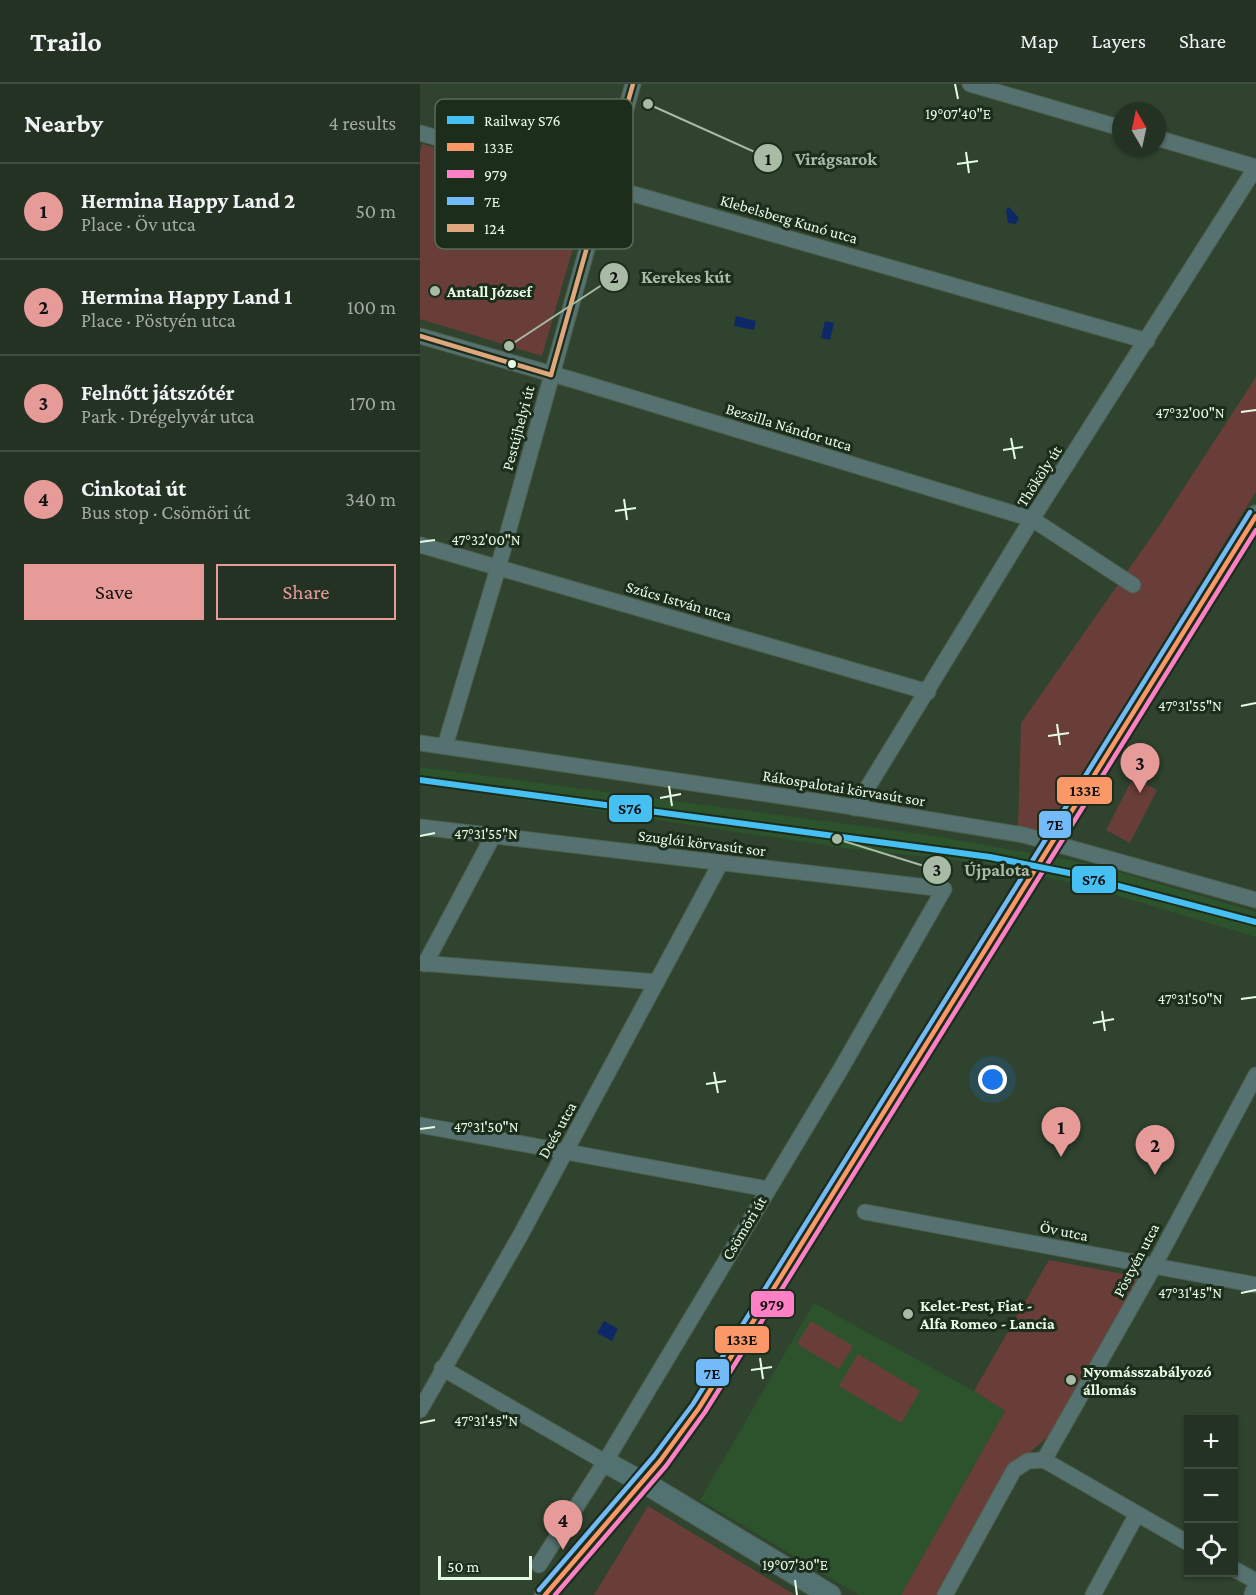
<!DOCTYPE html>
<html lang="en">
<head>
<meta charset="utf-8">
<style>
	body { margin:0; font-family:"Crimson Pro",serif; background:#2f3e2f; color:#f1f3f6 }
	.controls { position:absolute; right:18px; bottom:18px; display:grid; overflow:hidden; border-radius:0px; box-shadow:0 2px 4px #0004 }
	.controls button { width:54px; height:54px; display:grid; place-items:center; padding:0; border:0; border-bottom:2px solid #404d40; background:#233222; color:#f1f3f6; font:30px sans-serif }
	.compass { position:absolute; left:692px; top:18px; width:54px; height:54px; border-radius:50%; background:#233222; box-shadow:0 2px 4px #0004; rotate:351deg }
	.scale { position:absolute; left:18px; bottom:15px; width:94px; box-sizing:border-box; padding-left:6px; border:3px solid #e7fce5; border-top:0; font-size:16px; line-height:21px; white-space:nowrap; color:#e7fce5; -webkit-text-stroke:4px #1c2d1c; paint-order:stroke }
	.you { position:absolute; left:573px; top:996px; width:21px; height:21px; margin:-15px; border:4px solid #fff; border-radius:50%; background:#1a73e8; box-shadow:0 0 0 9px #1a73e833 }
	.badge { display:grid; place-items:center; width:39px; height:39px; border-radius:50%; background:#e69b98; color:#111; font-size:20px; font-weight:700 }
	.pin { position:absolute; translate:-50% -50px; filter:drop-shadow(0 2px 3px #0008) }
	.pin::after { content:''; position:absolute; top:32px; width:21px; height:18px; background:inherit; clip-path:polygon(0 0,100% 0,50% 100%) }
	.list { margin:0; padding:0; list-style:none }
	h2 { display:flex; justify-content:space-between; align-items:center; height:78px; margin:0; padding:0 24px; font-size:26px }
	h2 small { font-size:20px; font-weight:400; color:#a3aaa5 }
	.list li { display:grid; grid-template-columns:39px 1fr auto; gap:18px; align-items:center; box-sizing:border-box; height:96px; padding:0 24px; border-top:2px solid #404d40 }
	.list b { display:block; font-size:22px; white-space:nowrap }
	.list p { margin:0; font-size:20px; white-space:nowrap; color:#a3aaa5 }
	.list em { font-size:20px; font-style:normal; color:#a3aaa5 }
	.actions { display:flex; gap:12px; padding:18px 24px }
	.actions a { flex:1; padding:14px 0; border:2px solid #e69b98; border-radius:0px; text-align:center; font-size:21px; color:#e69b98 }
	.actions .main { background:#e69b98; color:#111 }
	.icon { flex:none; width:33px; height:33px; fill:none; stroke:currentColor; stroke-width:2; stroke-linecap:round; stroke-linejoin:round }
	.map { position:relative; flex:none; width:836px; height:1511px; overflow:hidden }
	header { display:flex; align-items:center; gap:36px; box-sizing:border-box; height:84px; padding:0 30px; background:#233222; border-bottom:2px solid #404d40 }
	header strong { font-size:28px }
	nav { display:flex; gap:33px; margin-inline-start:auto; font-size:21px }
	main { display:flex }
	aside { flex:1; background:#233222 }
	.map>svg:first-child { display:block }
	.built { fill:#2c532b }
	.green { fill:#6a3e38 }
	.water { fill:#0c2866 }
	.lines { fill:none; stroke-linecap:round; stroke-linejoin:round }
	.street-casing { stroke:#4e5f4d; stroke-width:17 }
	.secondary-casing { stroke:#4e5f4d; stroke-width:23 }
	.street { stroke:#557170; stroke-width:15 }
	.secondary { stroke:#517271; stroke-width:21 }
	.secondary-bridge-casing { stroke:#4e5f4d; stroke-width:23; stroke-linecap:butt }
	.secondary-bridge { stroke:#517271; stroke-width:21 }
	.bus-1-casing { stroke:#1c2d1c; stroke-width:9 }
	.bus-2-casing { stroke:#1c2d1c; stroke-width:9 }
	.bus-3-casing { stroke:#1c2d1c; stroke-width:9 }
	.bus-4-casing { stroke:#1c2d1c; stroke-width:9 }
	.bus-1 { stroke:#fc9868; stroke-width:4.5 }
	.bus-2 { stroke:#ff80c5; stroke-width:4.5 }
	.bus-3 { stroke:#73baf8; stroke-width:4.5 }
	.bus-4 { stroke:#dfa77e; stroke-width:4.5 }
	.rail-1-casing { stroke:#1c2d1c; stroke-width:10 }
	.rail-1 { stroke:#46bff2; stroke-width:6 }
	.ticks { fill:none; stroke:#e7fce5; stroke-width:2 }
	.poi-dot { fill:#a7bba5; stroke:#1c2d1c; stroke-width:2 }
	.bus-dot { fill:#e7fce5; stroke:#1c2d1c; stroke-width:2 }
	.labels { text-anchor:middle; dominant-baseline:central; stroke-width:6; stroke-linejoin:round; paint-order:stroke }
	.street-label { font-size:16px; fill:#e7fce5; stroke:#1c2d1c }
	.poi-label { font-size:16px; font-weight:bold; fill:#e7fce5; stroke:#1c2d1c; text-anchor:start }
	.key { fill:#1c2d1c; stroke:#596b58; stroke-width:1.5 }
	.key-label { font-size:16px; fill:#e7fce5 }
	.ticks-label { font-size:15px; text-anchor:middle; fill:#e7fce5; stroke:#1c2d1c; stroke-width:6; stroke-linejoin:round; paint-order:stroke }
	.leader { fill:none; stroke:#a7bba5; stroke-width:2 }
	.callout-dot { fill:#a7bba5; stroke:#1c2d1c; stroke-width:2 }
	.mark-label { font-size:18px; text-anchor:middle; font-weight:bold; fill:#111 }
	.callout-label { font-size:18px; text-anchor:middle; font-weight:bold; fill:#a7bba5; stroke:#1c2d1c; stroke-width:6; stroke-linejoin:round; paint-order:stroke }
	.line-badge { stroke:#1c2d1c; stroke-width:2 }
	.pale-badge-label { font-size:16px; text-anchor:middle; font-weight:bold; fill:#111 }
</style>
</head>
<body>
<header>
<strong>Trailo</strong>
<nav><a>Map</a><a>Layers</a><a>Share</a></nav>
</header>
<main>
<aside>
<h2>Nearby<small>4 results</small></h2>
<ul class="list">
<li><span class="badge">1</span><div><b>Hermina Happy Land 2</b><p>Place · Öv utca</p></div><em>50 m</em></li>
<li><span class="badge">2</span><div><b>Hermina Happy Land 1</b><p>Place · Pöstyén utca</p></div><em>100 m</em></li>
<li><span class="badge">3</span><div><b>Felnőtt játszótér</b><p>Park · Drégelyvár utca</p></div><em>170 m</em></li>
<li><span class="badge">4</span><div><b>Cinkotai út</b><p>Bus stop · Csömöri út</p></div><em>340 m</em></li>
</ul>
<div class="actions"><a class="main">Save</a><a>Share</a></div>
</aside>
<div class="map">
<svg width="836" height="1511" viewBox="0 0 836 1511">
	<rect width="100%" height="100%" fill="#2f432e"/>
	<g class="built">
		<path d="M0,683L515,752L671,780L836,828V853L665,802L562,779L424,764L0,700Z"/>
		<path d="M394,1219L554,1307L585,1327L481,1511H439L280,1416Z"/>
	</g>
	<g class="green">
		<path d="M2,60L169,108L122,272L0,235V68Z"/>
		<path d="M836,293V408L700,628L632,750L598,745L601,639L739,442Z"/>
		<path d="M713,694L737,706L710,759L686,746Z"/>
		<path d="M629,1176L719,1193L630,1351L608,1370L520,1511H481L585,1327L554,1307Z"/>
		<path d="M391,1237L433,1262L419,1285L377,1260Z"/>
		<path d="M438,1270L500,1307L481,1339L419,1302Z"/>
		<path d="M228,1422L375,1511H174Z"/>
	</g>
	<g class="water">
		<path d="M589,123L599,134L596,140L588,139L586,126Z"/>
		<path d="M316,232L336,237L334,246L314,242Z"/>
		<path d="M405,237L414,239L410,256L401,254Z"/>
		<path d="M184,1237L198,1245L192,1257L177,1249Z"/>
	</g>
	<g class="lines">
		<defs>
			<g id="street">
				<path d="M550,0L701,44"/>
				<path d="M0,49L727,257"/>
				<path d="M737,54L836,83"/>
				<path d="M0,252L160,298L612,435L713,501"/>
				<path d="M0,461L508,608"/>
				<path d="M0,659L408,719L604,751L836,816"/>
				<path d="M25,662L78,484L213,0"/>
				<path d="M435,724L612,435L836,83"/>
				<path d="M0,743L524,805L422,983L185,1378L119,1481"/>
				<path d="M0,879L237,898"/>
				<path d="M5,880L73,752"/>
				<path d="M0,1041L347,1105"/>
				<path d="M445,1128L836,1201"/>
				<path d="M22,1284L185,1378"/>
				<path d="M0,1326L100,1152L300,780"/>
				<path d="M624,1376L728,1193L836,991"/>
				<path d="M624,1376L768,1459"/>
				<path d="M814,1485L836,1497"/>
				<path d="M525,1511L594,1386L608,1377L624,1376"/>
				<path d="M673,1511L717,1430"/>
			</g>
			<g id="secondary">
				<path d="M782,518L836,432"/>
				<path d="M185,1378L235,1405L410,1511"/>
				<path d="M125,1511L240,1377L279,1324L617,783"/>
				<path d="M835,1511L836,1508"/>
			</g>
		</defs>
		<use href="#street" class="street-casing"/>
		<use href="#secondary" class="secondary-casing"/>
		<use href="#street" class="street"/>
		<use href="#secondary" class="secondary"/>
		<defs>
			<path id="secondary-bridge" d="M617,783L782,518"/>
		</defs>
		<use href="#secondary-bridge" class="secondary-bridge-casing"/>
		<use href="#secondary-bridge" class="secondary-bridge"/>
		<defs>
			<path id="bus-1" d="M125,1511L240,1377L279,1324L836,432"/>
			<path id="bus-2" d="M135,1511L246,1382L285,1328L836,446"/>
			<path id="bus-3" d="M119,1506L234,1372L273,1320L830,428"/>
			<g id="bus-4">
				<path d="M0,252L131,291"/>
				<path d="M131,291L213,0"/>
			</g>
		</defs>
		<use href="#bus-1" class="bus-1-casing"/>
		<use href="#bus-2" class="bus-2-casing"/>
		<use href="#bus-3" class="bus-3-casing"/>
		<use href="#bus-4" class="bus-4-casing"/>
		<use href="#bus-1" class="bus-1"/>
		<use href="#bus-2" class="bus-2"/>
		<use href="#bus-3" class="bus-3"/>
		<use href="#bus-4" class="bus-4"/>
		<defs>
			<path id="rail-1" d="M0,696L570,773L649,789L836,838"/>
		</defs>
		<use href="#rail-1" class="rail-1-casing"/>
		<use href="#rail-1" class="rail-1"/>
	</g>
	<path class="ticks" d="M535,0L538,15M546,68L549,89M537,80L558,77M821,328L836,326M591,354L595,375M583,366L603,363M204,415L207,436M195,427L216,424M0,458L15,456M821,622L836,619M637,640L640,661M628,652L649,649M249,702L252,722M240,714L261,710M0,752L15,749M821,915L836,913M682,927L685,947M673,939L694,935M294,988L298,1009M286,1000L306,997M0,1045L15,1043M821,1209L836,1206M340,1274L343,1295M331,1286L352,1283M0,1339L15,1336M375,1496L377,1511"/>
	<g class="poi-dot">
		<circle cx="15" cy="207" r="6"/>
		<circle cx="488" cy="1230" r="6"/>
		<circle cx="651" cy="1296" r="6"/>
	</g>
	<circle class="bus-dot" cx="92" cy="280" r="5"/>
	<g class="labels">
		<g class="street-label">
			<text transform="translate(369 135) rotate(16)">Klebelsberg Kunó utca</text>
			<text transform="translate(369 343) rotate(17)">Bezsilla Nándor utca</text>
			<text transform="translate(98 344) rotate(-75)">Pestújhelyi út</text>
			<text transform="translate(619 392) rotate(-57)">Thököly út</text>
			<text transform="translate(259 517) rotate(16)">Szűcs István utca</text>
			<text transform="translate(424 704) rotate(9)">Rákospalotai körvasút sor</text>
			<text transform="translate(282 759) rotate(7)">Szuglói körvasút sor</text>
			<text transform="translate(137 1046) rotate(-61)">Deés utca</text>
			<text transform="translate(324 1144) rotate(-59)">Csömöri út</text>
			<text transform="translate(644 1147) rotate(11)">Öv utca</text>
			<text transform="translate(716 1176) rotate(-62)">Pöstyén utca</text>
		</g>
		<g class="poi-label">
			<text x="27" y="207">Antall József</text>
			<text x="500" y="1221">Kelet-Pest, Fiat -<tspan x="500" dy="18">Alfa Romeo - Lancia</tspan></text>
			<text x="663" y="1287">Nyomásszabályozó<tspan x="663" dy="18">állomás</tspan></text>
		</g>
	</g>
	<rect x="15" y="15" width="198" height="150" rx="9" class="key"/>
	<rect x="27" y="32" width="27" height="8" fill="#46bff2"/>
	<rect x="27" y="59" width="27" height="8" fill="#fc9868"/>
	<rect x="27" y="86" width="27" height="8" fill="#ff80c5"/>
	<rect x="27" y="113" width="27" height="8" fill="#73baf8"/>
	<rect x="27" y="140" width="27" height="8" fill="#dfa77e"/>
	<g class="key-label">
		<text x="64" y="42">Railway S76</text>
		<text x="64" y="69">133E</text>
		<text x="64" y="96">979</text>
		<text x="64" y="123">7E</text>
		<text x="64" y="150">124</text>
	</g>
	<g class="ticks-label">
		<text x="538" y="35">19°07'40"E</text>
		<text x="770" y="334">47°32'00"N</text>
		<text x="66" y="461">47°32'00"N</text>
		<text x="770" y="627">47°31'55"N</text>
		<text x="66" y="755">47°31'55"N</text>
		<text x="770" y="920">47°31'50"N</text>
		<text x="66" y="1048">47°31'50"N</text>
		<text x="770" y="1214">47°31'45"N</text>
		<text x="66" y="1342">47°31'45"N</text>
		<text x="375" y="1486">19°07'30"E</text>
	</g>
	<path class="leader" d="M228 20L348 74M89 262L194 193M417 755L517 786"/>
	<g class="callout-dot">
		<circle cx="228" cy="20" r="6"/>
		<circle cx="89" cy="262" r="6"/>
		<circle cx="417" cy="755" r="6"/>
		<circle cx="348" cy="74" r="15"/>
		<circle cx="194" cy="193" r="15"/>
		<circle cx="517" cy="786" r="15"/>
	</g>
	<g class="mark-label">
		<text x="348" y="81">1</text>
		<text x="194" y="199">2</text>
		<text x="517" y="792">3</text>
	</g>
	<g class="callout-label">
		<text x="416" y="81">Virágsarok</text>
		<text x="266" y="199">Kerekes kút</text>
		<text x="577" y="792">Újpalota</text>
	</g>
	<g class="line-badge">
		<rect x="636" y="692" width="57" height="29" rx="6" fill="#fc9868"/>
		<rect x="188" y="710" width="45" height="29" rx="6" fill="#46bff2"/>
		<rect x="618" y="726" width="34" height="29" rx="6" fill="#73baf8"/>
		<rect x="651" y="781" width="46" height="29" rx="6" fill="#46bff2"/>
		<rect x="330" y="1206" width="45" height="28" rx="6" fill="#ff80c5"/>
		<rect x="294" y="1241" width="56" height="29" rx="6" fill="#fc9868"/>
		<rect x="275" y="1274" width="35" height="29" rx="6" fill="#73baf8"/>
	</g>
	<g class="pale-badge-label">
		<text x="665" y="712">133E</text>
		<text x="210" y="730">S76</text>
		<text x="635" y="746">7E</text>
		<text x="674" y="801">S76</text>
		<text x="352" y="1226">979</text>
		<text x="322" y="1261">133E</text>
		<text x="292" y="1295">7E</text>
	</g>
</svg>
<div class="controls">
<button>+</button>
<button>−</button>
<button><svg class="icon" aria-label="locate" viewBox="0 0 24 24"><circle cx="12" cy="12" r="6"/><path d="M12 2v4M12 18v4M2 12h4M18 12h4"/></svg></button>
</div>
<svg class="compass" viewBox="-18 -18 36 36"><path d="M0-13l5 13h-10z" fill="#e53935"/><path d="M0 13l5-13h-10z" fill="#a3aaa5"/></svg>
<div class="scale">50 m</div>
<div class="you"></div>
<div class="pin badge" style="left:641px;top:1073px">1</div>
<div class="pin badge" style="left:735px;top:1091px">2</div>
<div class="pin badge" style="left:720px;top:709px">3</div>
<div class="pin badge" style="left:143px;top:1466px">4</div>
</div>
</main>
</body>
</html>
